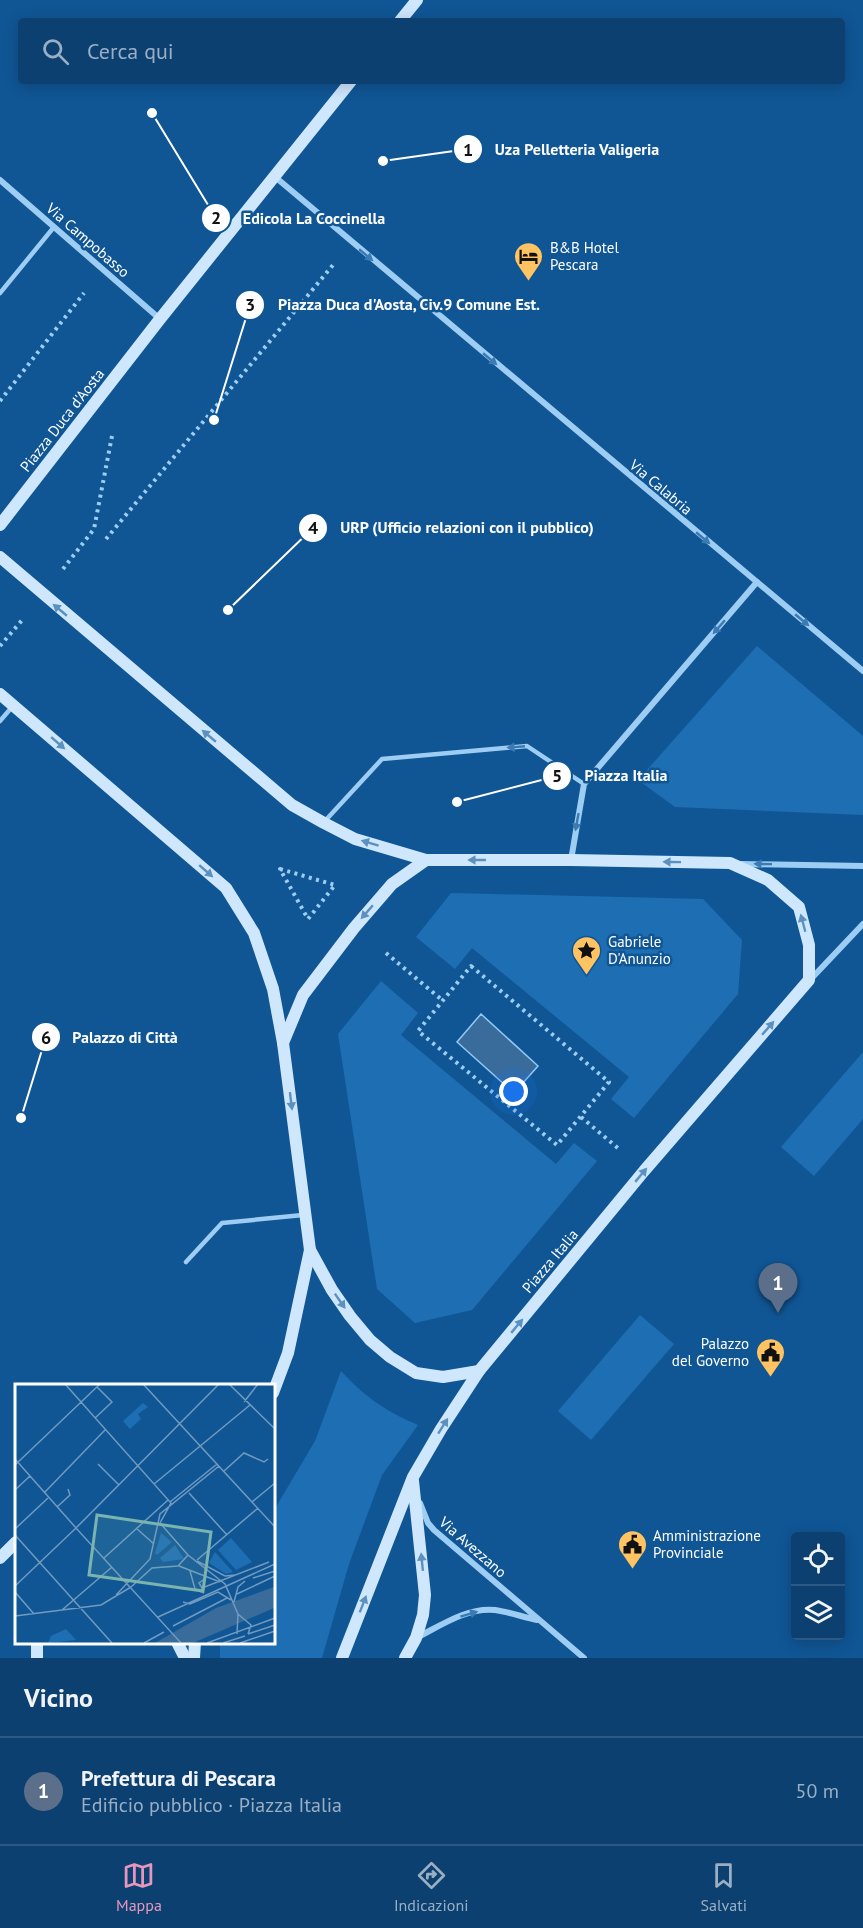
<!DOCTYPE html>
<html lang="it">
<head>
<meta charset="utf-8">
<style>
	body { margin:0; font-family:"PT Sans",sans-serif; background:#154775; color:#f1f3f6 }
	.controls { position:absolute; right:18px; bottom:18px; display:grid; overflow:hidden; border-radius:6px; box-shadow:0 3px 15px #0003 }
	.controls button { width:54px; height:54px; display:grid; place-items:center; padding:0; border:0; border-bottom:2px solid #2c5983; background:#0c4070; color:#f1f3f6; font:30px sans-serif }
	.you { position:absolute; left:514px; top:1092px; width:21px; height:21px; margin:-15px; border:4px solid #fff; border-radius:50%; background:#1a73e8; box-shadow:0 0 0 9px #1a73e833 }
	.badge { display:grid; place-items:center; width:39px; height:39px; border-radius:50%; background:#e797bd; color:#fff; font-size:20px; font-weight:700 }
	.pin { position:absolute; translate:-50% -50px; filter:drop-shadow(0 2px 3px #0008) }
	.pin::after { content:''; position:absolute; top:32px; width:21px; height:18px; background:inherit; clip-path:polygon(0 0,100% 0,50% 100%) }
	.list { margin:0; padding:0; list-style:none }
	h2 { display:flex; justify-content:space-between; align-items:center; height:78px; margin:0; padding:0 24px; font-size:26px }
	h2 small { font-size:20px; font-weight:400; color:#9aafc3 }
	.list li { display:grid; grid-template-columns:39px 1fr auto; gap:18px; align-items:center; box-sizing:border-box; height:108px; padding:0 24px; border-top:2px solid #2c5983 }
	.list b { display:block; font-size:22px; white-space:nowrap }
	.list p { margin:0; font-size:20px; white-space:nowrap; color:#9aafc3 }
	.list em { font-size:20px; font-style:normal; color:#9aafc3 }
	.icon { flex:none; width:33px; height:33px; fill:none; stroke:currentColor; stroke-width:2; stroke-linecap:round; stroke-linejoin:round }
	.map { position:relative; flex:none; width:863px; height:1658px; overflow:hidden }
	.search { position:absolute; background:#0c4070; box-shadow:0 3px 15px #0003; left:18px; right:18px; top:18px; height:66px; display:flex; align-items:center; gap:15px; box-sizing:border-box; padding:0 21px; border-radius:6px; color:#9aafc3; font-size:22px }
	.sheet { height:186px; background:#0c4070 }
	nav { display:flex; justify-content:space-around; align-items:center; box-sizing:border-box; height:84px; border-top:2px solid #2c5983; background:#0c4070; font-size:16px; color:#9aafc3 }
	nav a { display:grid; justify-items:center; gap:3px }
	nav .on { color:#e797bd }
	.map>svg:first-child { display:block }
	.green { fill:#1e6eb3 }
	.water { fill:#396c9a; stroke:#90c9f7; stroke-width:1.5 }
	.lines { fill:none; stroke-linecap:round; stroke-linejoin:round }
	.path { stroke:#9ecdf4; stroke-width:4; stroke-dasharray:3 4.5; stroke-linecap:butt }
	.lane { stroke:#9ecdf4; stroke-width:4.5 }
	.street { stroke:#9ecdf4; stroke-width:6 }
	.secondary { stroke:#cee7fd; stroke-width:12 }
	.oneway { fill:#3b7ab2 }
	.oneway2 { fill:#5c90bf }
	.labels { text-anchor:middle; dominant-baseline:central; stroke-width:5; stroke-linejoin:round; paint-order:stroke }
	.street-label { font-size:15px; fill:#fff; stroke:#105695 }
	.poi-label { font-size:15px; fill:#fff; stroke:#105695; text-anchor:start }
	.inset-road { fill:none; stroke:#709abf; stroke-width:1.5 }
	.view { fill:#7bb4af; fill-opacity:0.15; stroke:#7bb4af; stroke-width:3 }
	.inset-edge { fill:none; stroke:#fff; stroke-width:3 }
	.leader { fill:none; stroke:#fff; stroke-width:2 }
	.callout-dot { fill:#fff; stroke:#105695; stroke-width:2 }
	.mark-label { font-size:18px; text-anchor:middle; font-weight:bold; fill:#111 }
	.callout-label { font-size:16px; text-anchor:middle; font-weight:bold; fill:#fff; stroke:#105695; stroke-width:5; stroke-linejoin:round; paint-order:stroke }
</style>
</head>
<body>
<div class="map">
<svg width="863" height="1658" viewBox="0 0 863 1658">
	<rect width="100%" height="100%" fill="#105695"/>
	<g class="green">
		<path d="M757,646L863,736V815L675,807L638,780Z"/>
		<path d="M451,893L703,899L742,940L738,994L634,1118L611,1099L629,1077L472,948L455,969L416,937Z"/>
		<path d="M381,981L418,1013L401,1035L556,1164L574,1143L597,1161L472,1310L415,1323L377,1289L338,1034Z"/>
		<path d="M863,1052V1119L814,1176L781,1147Z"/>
		<path d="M640,1315L674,1344L591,1440L558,1411Z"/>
		<path d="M341,1371C365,1397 385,1411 418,1425L382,1475L349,1564L322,1658H220V1642H273V1512L315,1441Z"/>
	</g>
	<path class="water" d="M481,1014L538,1066L514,1093L457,1042Z"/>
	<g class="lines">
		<g class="path">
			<path d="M0,401L84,293"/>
			<path d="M106,539L333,265"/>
			<path d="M63,569L94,529L112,436"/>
			<path d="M0,646L23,619"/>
			<path d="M280,869L335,885L308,919Z"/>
			<path d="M386,953L442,1000"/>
			<path d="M471,966L609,1082L557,1145L418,1031Z"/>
			<path d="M581,1117L619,1149"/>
		</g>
		<g class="lane">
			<path d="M0,293L54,227"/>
			<path d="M0,721L12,707"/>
			<path d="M324,822L382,759L527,746L584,784"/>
			<path d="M186,1262L222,1223L303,1215"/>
		</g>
		<g class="street">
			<path d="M274,176L863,671"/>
			<path d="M0,180L160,319"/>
			<path d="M571,860L584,784L757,582"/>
			<path d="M741,864L863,866"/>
			<path d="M810,980L863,924"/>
			<path d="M420,1503L428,1523L434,1530L584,1658"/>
			<path d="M416,1638C440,1626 467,1607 495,1610C509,1612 523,1617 537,1620"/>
		</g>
		<g class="secondary">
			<path d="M400,21L417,0"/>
			<path d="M0,525L160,319L351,81"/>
			<path d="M0,557L292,805L324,823L355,839L426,860H571L730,863L768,880L799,907L809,945V980L644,1171L479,1371L441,1429L413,1477L342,1658"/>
			<path d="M0,694L226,888L254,933L273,989L283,1043L310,1250L332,1290L350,1316L370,1340L390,1357L416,1373L443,1377L479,1371"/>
			<path d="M283,1043L303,995L354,928L392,884L426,860"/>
			<path d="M273,1393L288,1353L310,1250"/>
			<path d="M0,1558L16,1542"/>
			<path d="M37,1642V1658"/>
			<path d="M177,1642L185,1658"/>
			<path d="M194,1658L195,1642"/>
			<path d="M405,1658L416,1638L423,1615L425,1595L413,1481"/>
		</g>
	</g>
	<defs><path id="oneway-solid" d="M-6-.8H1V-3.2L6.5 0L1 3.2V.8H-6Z" transform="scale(1.5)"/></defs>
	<g class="oneway">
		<use href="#oneway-solid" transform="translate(366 255) rotate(40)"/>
		<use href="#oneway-solid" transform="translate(490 359) rotate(40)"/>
		<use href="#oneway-solid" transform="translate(703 538) rotate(40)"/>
		<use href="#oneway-solid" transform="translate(802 620) rotate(40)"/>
		<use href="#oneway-solid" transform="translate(719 627) rotate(131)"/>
		<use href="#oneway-solid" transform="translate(516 747) rotate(175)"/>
		<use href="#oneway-solid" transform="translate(577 822) rotate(100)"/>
		<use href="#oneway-solid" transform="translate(763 864) rotate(-179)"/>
		<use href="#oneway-solid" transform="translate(469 1614) rotate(-17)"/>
	</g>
	<g class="oneway2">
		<use href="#oneway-solid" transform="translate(60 610) rotate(-140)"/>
		<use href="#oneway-solid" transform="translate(209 736) rotate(-140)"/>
		<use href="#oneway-solid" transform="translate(58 743) rotate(41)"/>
		<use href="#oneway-solid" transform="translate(370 843) rotate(-163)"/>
		<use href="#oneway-solid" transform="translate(477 860) rotate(180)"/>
		<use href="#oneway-solid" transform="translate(672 862) rotate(-179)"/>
		<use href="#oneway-solid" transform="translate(206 871) rotate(41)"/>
		<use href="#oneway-solid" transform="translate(367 912) rotate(131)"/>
		<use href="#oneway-solid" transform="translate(803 923) rotate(-105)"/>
		<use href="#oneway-solid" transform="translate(768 1028) rotate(-49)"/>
		<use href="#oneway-solid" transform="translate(291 1101) rotate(83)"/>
		<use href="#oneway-solid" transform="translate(641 1175) rotate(-50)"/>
		<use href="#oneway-solid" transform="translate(340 1301) rotate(55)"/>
		<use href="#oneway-solid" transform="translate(517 1326) rotate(-50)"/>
		<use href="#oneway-solid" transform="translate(443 1426) rotate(-58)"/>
		<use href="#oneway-solid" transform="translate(422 1562) rotate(-96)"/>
		<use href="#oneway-solid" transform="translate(363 1604) rotate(-69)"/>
	</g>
	<defs>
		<symbol id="hotel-pin" viewBox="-11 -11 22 30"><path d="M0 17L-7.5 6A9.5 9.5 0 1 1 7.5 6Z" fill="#ffc361" stroke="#105695"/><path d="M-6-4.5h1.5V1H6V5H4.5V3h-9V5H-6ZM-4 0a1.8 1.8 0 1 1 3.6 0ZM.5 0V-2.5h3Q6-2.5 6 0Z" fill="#111"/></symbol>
		<symbol id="sight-pin" viewBox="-11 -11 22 30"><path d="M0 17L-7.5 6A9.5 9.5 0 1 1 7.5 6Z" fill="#ffc361" stroke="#105695"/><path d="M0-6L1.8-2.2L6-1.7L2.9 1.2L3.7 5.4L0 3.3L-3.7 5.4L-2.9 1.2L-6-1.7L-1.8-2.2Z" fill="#111"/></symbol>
		<symbol id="civic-pin" viewBox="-11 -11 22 30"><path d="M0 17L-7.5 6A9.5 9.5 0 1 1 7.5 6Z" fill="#ffc361" stroke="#105695"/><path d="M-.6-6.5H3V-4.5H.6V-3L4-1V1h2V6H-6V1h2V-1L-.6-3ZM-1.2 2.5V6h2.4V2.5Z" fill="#111"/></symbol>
	</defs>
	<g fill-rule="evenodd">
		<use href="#hotel-pin" x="512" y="240" width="33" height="45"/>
		<use href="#sight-pin" x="570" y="934" width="33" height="45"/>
		<use href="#civic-pin" x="754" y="1336" width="33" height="45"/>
		<use href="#civic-pin" x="616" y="1528" width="33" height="45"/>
	</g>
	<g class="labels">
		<g class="street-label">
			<text transform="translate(88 240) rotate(41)">Via Campobasso</text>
			<text transform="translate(62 420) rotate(-52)">Piazza Duca d'Aosta</text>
			<text transform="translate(661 487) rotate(40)">Via Calabria</text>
			<text transform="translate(550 1261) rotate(-50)">Piazza Italia</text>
			<text transform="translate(473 1547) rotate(41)">Via Avezzano</text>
		</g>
		<g class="poi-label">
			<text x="550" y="247">B&amp;B Hotel<tspan x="550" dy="17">Pescara</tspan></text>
			<text x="608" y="941">Gabriele<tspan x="608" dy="17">D'Anunzio</tspan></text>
			<text x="749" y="1343" text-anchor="end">Palazzo<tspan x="749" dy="17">del Governo</tspan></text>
			<text x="653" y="1535">Amministrazione<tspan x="653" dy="17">Provinciale</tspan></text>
		</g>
	</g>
	<g transform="translate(15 1384)">
		<rect width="260" height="260" fill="#105695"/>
		<path d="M128,19L133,23L123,30L126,35L115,45L108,37ZM146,149L157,158L142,171L140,169ZM216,154L237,178L221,186L203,166ZM160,161L169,175L148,178L145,174ZM200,168L218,188L211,190L194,179ZM51,245L61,256L33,259L36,252Z" fill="#1e6eb3"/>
		<path d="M259,203V224L178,259H140L201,224Z" fill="#396c9a"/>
		<path class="inset-road" d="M50,0L156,119L145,139L173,171L210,200L223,230L236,241L233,250M128,0L260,143M214,0L260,45M229,18L243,0M80,34L97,18L82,3M0,75L61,144L204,0M83,80L104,101M0,81L85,0M209,87L229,69L249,78L253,75M139,100L235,21M0,106L15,92M29,109L90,46M174,109L212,151M155,118L202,80M237,118L260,99M42,123L55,111L53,105M121,144L139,160M0,145L33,114M0,151L97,259M89,174L153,116M182,176L243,124M182,177L210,192L220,191M164,182L205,198M175,187L180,205L189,209M191,194L184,199L187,204L254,178M238,194L260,187M0,202L61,144L166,259M116,203L137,184L163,182L173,171M0,208L19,230M222,210L260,192M101,211L135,175L145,130L204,82M168,218L175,220L203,208L216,216M219,218L223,203L230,197M47,226L97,183M0,232L86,221L116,203M143,233L260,180M158,242L212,214M222,250L223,230M233,250L260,241M129,259L149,248M192,259L260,234M208,259L230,252M225,259L260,247"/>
		<path class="view" d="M82,131L196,148L188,207L74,191Z"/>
		<rect width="260" height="260" class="inset-edge"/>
	</g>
	<path class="leader" d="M383 161L468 149M152 113L216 218M214 420L250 305M228 610L313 528M457 802L557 776M21 1118L46 1037"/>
	<g class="callout-dot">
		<circle cx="383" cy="161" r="6"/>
		<circle cx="152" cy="113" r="6"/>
		<circle cx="214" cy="420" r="6"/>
		<circle cx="228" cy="610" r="6"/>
		<circle cx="457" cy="802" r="6"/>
		<circle cx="21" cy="1118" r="6"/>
		<circle cx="468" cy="149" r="15"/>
		<circle cx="216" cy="218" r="15"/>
		<circle cx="250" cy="305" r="15"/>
		<circle cx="313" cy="528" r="15"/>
		<circle cx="557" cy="776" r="15"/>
		<circle cx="46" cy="1037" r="15"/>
	</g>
	<g class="mark-label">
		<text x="468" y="156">1</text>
		<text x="216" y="224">2</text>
		<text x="250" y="311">3</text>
		<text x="313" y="534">4</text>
		<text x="557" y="782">5</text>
		<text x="46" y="1044">6</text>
	</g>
	<g class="callout-label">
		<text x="577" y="155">Uza Pelletteria Valigeria</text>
		<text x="314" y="224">Edicola La Coccinella</text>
		<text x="409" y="310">Piazza Duca d'Aosta, Civ.9 Comune Est.</text>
		<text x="467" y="533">URP (Ufficio relazioni con il pubblico)</text>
		<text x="626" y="781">Piazza Italia</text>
		<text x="125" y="1043">Palazzo di Città</text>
	</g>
</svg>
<div class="controls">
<button><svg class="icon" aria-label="locate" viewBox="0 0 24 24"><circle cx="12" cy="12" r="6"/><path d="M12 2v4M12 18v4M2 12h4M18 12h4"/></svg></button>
<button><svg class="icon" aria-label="layers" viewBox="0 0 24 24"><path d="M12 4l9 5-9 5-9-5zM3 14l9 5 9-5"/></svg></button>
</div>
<div class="you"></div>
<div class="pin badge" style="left:778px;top:1313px;background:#5c6f8a">1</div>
<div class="search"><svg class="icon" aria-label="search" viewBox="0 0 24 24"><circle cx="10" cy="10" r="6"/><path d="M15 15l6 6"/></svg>Cerca qui</div>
</div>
<section class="sheet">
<h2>Vicino<small></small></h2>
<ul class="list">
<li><span class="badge" style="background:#5c6f8a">1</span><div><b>Prefettura di Pescara</b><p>Edificio pubblico · Piazza Italia</p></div><em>50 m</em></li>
</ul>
</section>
<nav>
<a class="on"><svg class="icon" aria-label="map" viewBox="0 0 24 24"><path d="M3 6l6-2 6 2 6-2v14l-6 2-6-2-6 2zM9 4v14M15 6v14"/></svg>Mappa</a>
<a><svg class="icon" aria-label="directions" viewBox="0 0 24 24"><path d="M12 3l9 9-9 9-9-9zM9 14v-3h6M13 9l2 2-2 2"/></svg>Indicazioni</a>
<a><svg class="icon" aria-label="saved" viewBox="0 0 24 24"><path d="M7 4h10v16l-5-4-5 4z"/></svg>Salvati</a>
</nav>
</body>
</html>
